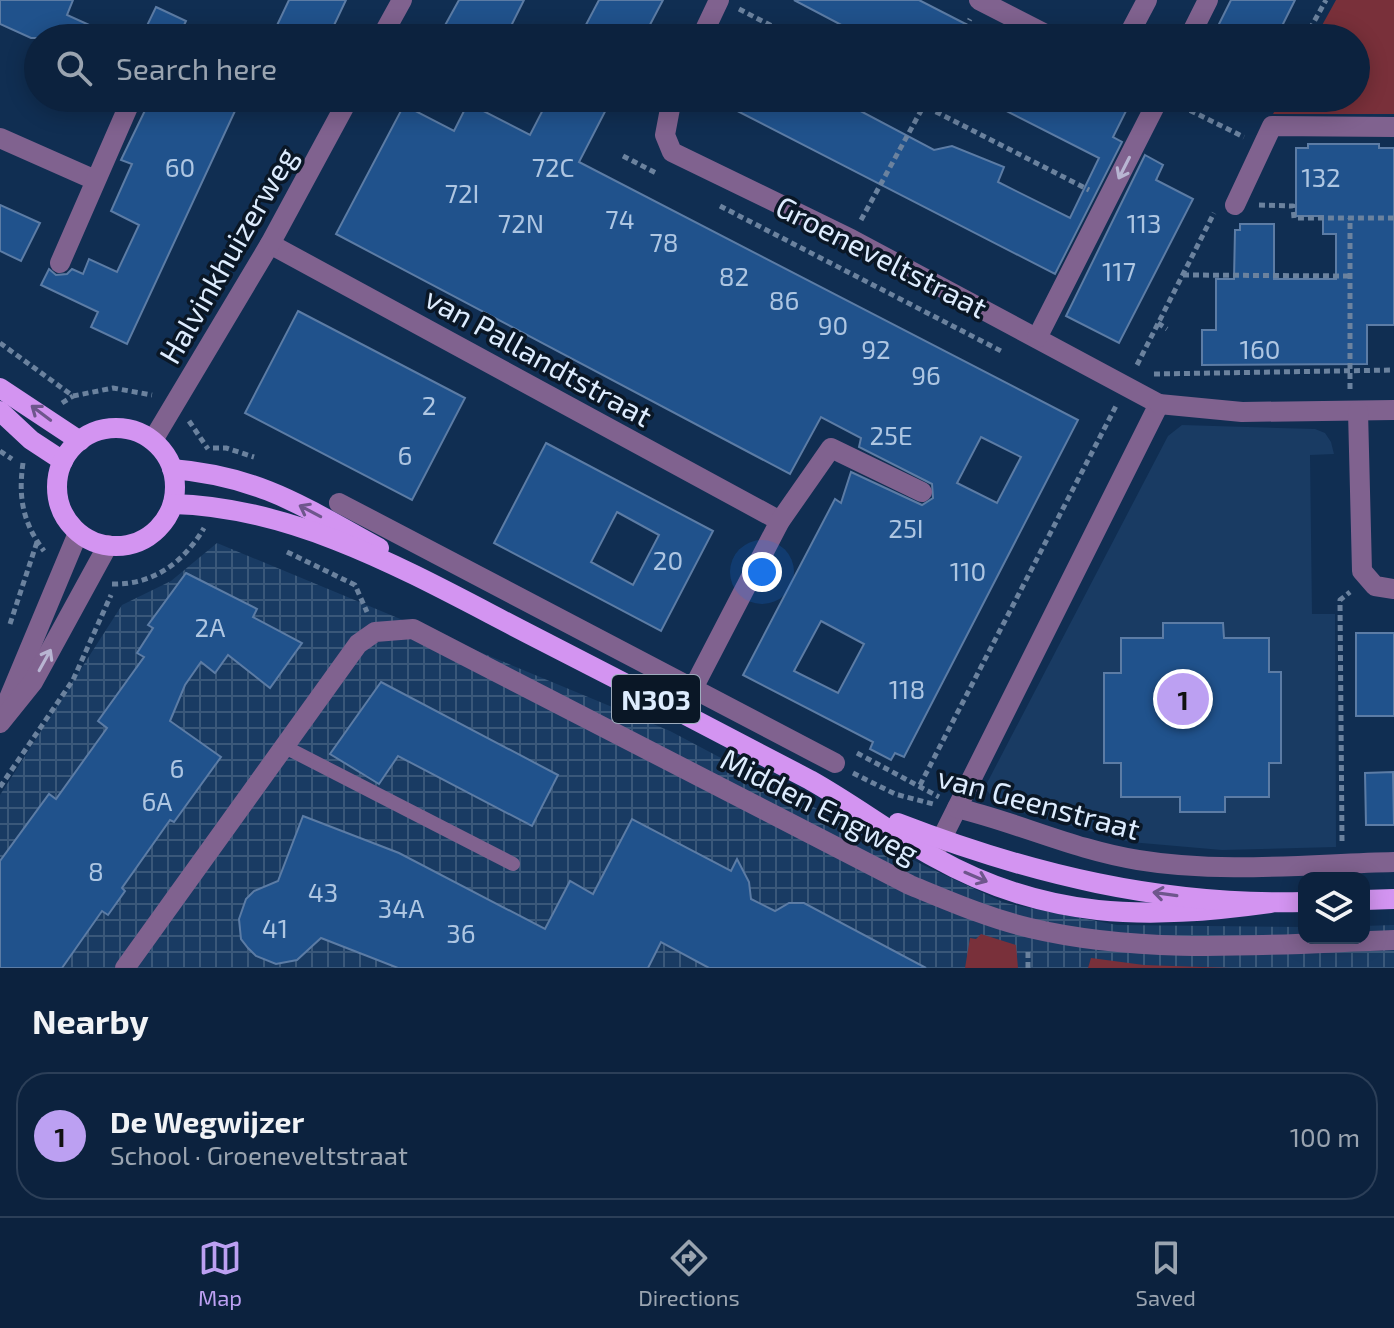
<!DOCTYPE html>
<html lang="en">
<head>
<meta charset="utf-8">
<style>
	body { margin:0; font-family:"Exo 2",sans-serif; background:#1a2f49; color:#f1f3f6 }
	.controls { position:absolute; right:24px; bottom:24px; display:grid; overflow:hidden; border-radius:16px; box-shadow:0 4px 20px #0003 }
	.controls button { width:72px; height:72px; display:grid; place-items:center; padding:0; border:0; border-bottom:2px solid #2c3f58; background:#0c223e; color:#f1f3f6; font:40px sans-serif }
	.you { position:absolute; left:762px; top:572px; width:28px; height:28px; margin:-20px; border:6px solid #fff; border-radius:50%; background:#1a73e8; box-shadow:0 0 0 12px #1a73e833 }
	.badge { display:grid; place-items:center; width:52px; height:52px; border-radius:50%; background:#bca0f2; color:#111; font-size:26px; font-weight:700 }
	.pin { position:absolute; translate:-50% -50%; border:4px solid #fff; box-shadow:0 2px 8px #0006 }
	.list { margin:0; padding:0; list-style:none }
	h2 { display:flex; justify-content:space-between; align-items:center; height:104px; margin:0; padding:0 32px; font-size:34px }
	h2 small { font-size:26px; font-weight:400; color:#9aa4b0 }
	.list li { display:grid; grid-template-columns:52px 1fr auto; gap:24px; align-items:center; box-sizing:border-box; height:128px; margin:0 16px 16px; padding:0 16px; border:2px solid #2c3f58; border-radius:32px }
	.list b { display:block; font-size:30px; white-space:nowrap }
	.list p { margin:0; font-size:26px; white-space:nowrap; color:#9aa4b0 }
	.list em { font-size:26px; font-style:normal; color:#9aa4b0 }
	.icon { flex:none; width:44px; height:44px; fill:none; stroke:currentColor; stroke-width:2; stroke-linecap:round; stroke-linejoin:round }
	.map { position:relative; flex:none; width:1394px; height:968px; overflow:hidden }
	.search { position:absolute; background:#0c223e; box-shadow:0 4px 20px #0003; left:24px; right:24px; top:24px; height:88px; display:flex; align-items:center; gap:20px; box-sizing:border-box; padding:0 28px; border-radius:44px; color:#9aa4b0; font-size:30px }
	.sheet { height:248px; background:#0c223e }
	nav { display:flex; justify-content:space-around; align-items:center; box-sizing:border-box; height:112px; border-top:2px solid #2c3f58; background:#0c223e; font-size:22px; color:#9aa4b0 }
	nav a { display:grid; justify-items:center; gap:4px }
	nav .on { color:#bca0f2 }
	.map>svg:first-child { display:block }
	.built { fill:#193b63 }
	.industrial { fill:url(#industrial-grid) }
	.green { fill:#79303a }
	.building { fill:#20528c; stroke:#5c7ca5; stroke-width:2; fill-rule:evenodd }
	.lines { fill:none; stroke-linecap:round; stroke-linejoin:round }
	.path { stroke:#6b829e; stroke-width:5; stroke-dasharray:6 4; stroke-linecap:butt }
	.service { stroke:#80628f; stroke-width:14 }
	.minor { stroke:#80628f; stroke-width:20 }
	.primary { stroke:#d394f1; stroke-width:20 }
	.oneway { stroke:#b8b5d2 }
	.oneway2 { stroke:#6e568c }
	.labels { text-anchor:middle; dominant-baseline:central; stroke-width:7; stroke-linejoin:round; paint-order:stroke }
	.number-label { font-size:26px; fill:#aec6e2 }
	.shield { fill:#0a1726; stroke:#9eacbd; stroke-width:2 }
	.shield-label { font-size:28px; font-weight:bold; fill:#ddecfe }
	.street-label { font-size:30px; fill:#ddecfe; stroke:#0a1726 }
</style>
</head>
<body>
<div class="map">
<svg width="1394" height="968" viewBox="0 0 1394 968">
	<defs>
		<pattern id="industrial-grid" width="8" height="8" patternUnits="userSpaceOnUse" patternTransform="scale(2)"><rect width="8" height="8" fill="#193b63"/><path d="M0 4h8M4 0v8" fill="none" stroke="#3a587a"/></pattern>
	</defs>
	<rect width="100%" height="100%" fill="#102e52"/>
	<path class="built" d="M1182,425L1315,429L1325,433L1331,442L1334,454L1310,455L1312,614H1335L1336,847L1222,850L1130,842L1024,813L994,801L987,790V783L1168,436Z"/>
	<path class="industrial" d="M217,543L670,731L925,866L1005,903L1117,925L1304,927V938H1364V926L1394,925V968H0V795L122,605L171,581Z"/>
	<g class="green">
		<path d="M1336,0H1394V114H1273L1282,98H1356V38H1315Z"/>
		<path d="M981,934L1016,945L1018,968H965L970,938L976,939Z"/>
		<path d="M1091,958L1144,965L1231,968H1088Z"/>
	</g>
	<g class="building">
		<path d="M0,0H73L67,15L118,38H31L0,24Z"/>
		<path d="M289,0H346L328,38H271Z"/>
		<path d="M459,0H524L505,38H438Z"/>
		<path d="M599,0H663L643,38H579Z"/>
		<path d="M794,0H919L993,38H866Z"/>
		<path d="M1231,0H1295L1276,38H1240L1218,26Z"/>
		<path d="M156,7L186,21L178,38H141Z"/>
		<path d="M151,98H241L127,344L91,327L98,312L41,285L49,269L56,275L67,274L72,269L83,274L89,259L117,272L139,225L111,211L132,164L121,160Z"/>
		<path d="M549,98H612L579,162L1078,420L904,757L895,753L891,760L870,749L873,742L743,675L835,499L841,503L851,472L922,505L933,498L932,484L859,447L861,438L821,417L790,474L336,234L404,105L454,131L468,103L530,135ZM981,437L1021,457L997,503L957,483ZM821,621L864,644L838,693L794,671Z"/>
		<path d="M712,98H836L934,150L952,146L1004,167L998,182L1070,218L1099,158L981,98H1109L1128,107L1113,137L1122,142L1055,274Z"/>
		<path d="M1308,144H1379V148H1394V325H1367V364L1202,365V330H1216V279H1234L1235,230H1240V224H1274V279H1336V234H1323V216H1296V148H1308Z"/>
		<path d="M1145,155L1163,165L1156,180L1193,199L1119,343L1066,316Z"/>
		<path d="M0,205L40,223L21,261L0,251Z"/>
		<path d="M298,311L465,398L412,500L245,413Z"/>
		<path d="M546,443L713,531L661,631L494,543ZM617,512L659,535L633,585L591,562Z"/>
		<path d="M186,573L257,609L253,617L302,643L270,688L228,655L215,673L201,662L185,685L170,721L221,757L174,822L170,820L122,888L125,891L108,915L102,911L62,968H0V861L49,794L56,799L107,728L98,721L144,657L137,653L153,628L148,625Z"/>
		<path d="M1163,623H1223L1224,638H1269V672H1281V763H1269V797H1225V812H1180V797H1121V763H1104V673H1121V638H1163Z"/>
		<rect x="1356" y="633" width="38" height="83"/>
		<path d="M381,682L558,775L532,826L398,756L379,784L330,754Z"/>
		<path d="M1393,772L1394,825H1366L1365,773Z"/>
		<path d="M303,816L399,853L545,929L570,881L593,894L632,819L731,871L737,859L749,882L751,899L775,911L789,903H804L926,968H709L661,942L648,968H398L321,938L297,960L276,964L256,956L248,948L241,939L239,919L246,899L254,891L278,881Z"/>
	</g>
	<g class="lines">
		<g class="path">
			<path d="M739,9L795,38"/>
			<path d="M960,38L970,19"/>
			<path d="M1305,38L1326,0"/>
			<path d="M909,98L1089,190"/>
			<path d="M1181,106L1244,137"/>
			<path d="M623,156L658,174"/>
			<path d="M1259,205L1293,206L1294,218H1394"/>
			<path d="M720,206L1003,352"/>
			<path d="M861,220L928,98"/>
			<path d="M1183,275L1350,276"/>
			<path d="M1158,323L1167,329"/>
			<path d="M0,343L73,396L113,388L152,395"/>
			<path d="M1137,365L1214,213"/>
			<path d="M1154,374L1394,370"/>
			<path d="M1350,389V218"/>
			<path d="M62,403L73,396"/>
			<path d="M189,421L208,449"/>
			<path d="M213,448H226L254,457"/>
			<path d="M0,451L12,459"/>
			<path d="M23,463C18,498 23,523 44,551"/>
			<path d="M287,552L355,585L367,612"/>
			<path d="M112,584C154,585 184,562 204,528"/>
			<path d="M10,624L37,542"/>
			<path d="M857,753L939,797"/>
			<path d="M853,773L895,794L933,804"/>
			<path d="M920,785L1116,406"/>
			<path d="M0,787L73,680L111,595"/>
			<path d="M1342,841L1340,600L1350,592"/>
			<path d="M1028,968V949"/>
		</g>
		<path class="service" d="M285,747L513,864"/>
		<g class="minor">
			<path d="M979,0L1053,38"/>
			<path d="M381,38L402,0"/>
			<path d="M701,38L719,0"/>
			<path d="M1127,38L1147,0"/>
			<path d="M1189,38L1208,0"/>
			<path d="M672,98L665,135L672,152L851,239L1159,404L934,854"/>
			<path d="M0,138L95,180"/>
			<path d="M1235,205L1272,126L1394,127"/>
			<path d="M270,244L780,521"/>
			<path d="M60,263L132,98"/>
			<path d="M1037,338L1159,98"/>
			<path d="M1159,404L1242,412L1394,410"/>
			<path d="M1358,411L1362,571L1375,586L1394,589"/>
			<path d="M153,440L270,244L349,98"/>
			<path d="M339,503L835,763"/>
			<path d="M687,700L780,521L831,448L922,492"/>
			<path d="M7,703L78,533"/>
			<path d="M0,723L33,682L108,545"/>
			<path d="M957,808C1019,823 1075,850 1138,860C1222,874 1310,864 1394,862"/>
			<path d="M125,968L358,644L375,632L413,629L910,885C949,901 988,918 1030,928C1148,956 1274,944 1394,940"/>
		</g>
		<g class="primary">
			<path d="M0,388L80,441"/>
			<path d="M0,411L31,440L63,461"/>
			<circle cx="116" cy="487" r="59"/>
			<path d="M172,469C259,476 304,507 379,548"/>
			<path d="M173,504C300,507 418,577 529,634C623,682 717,731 810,780C853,804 892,834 934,857C1046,920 1147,920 1270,903"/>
			<path d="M898,823C1030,874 1162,906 1304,902"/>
			<path d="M1364,900L1394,899"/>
		</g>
	</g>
	<defs><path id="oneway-shaft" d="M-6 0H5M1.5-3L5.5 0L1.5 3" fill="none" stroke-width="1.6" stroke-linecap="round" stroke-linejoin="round" transform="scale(2)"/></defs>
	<g class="oneway">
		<use href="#oneway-shaft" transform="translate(1124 168) rotate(117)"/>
		<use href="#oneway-shaft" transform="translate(45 660) rotate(-61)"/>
	</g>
	<g class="oneway2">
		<use href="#oneway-shaft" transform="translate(41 413) rotate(-143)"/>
		<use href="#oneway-shaft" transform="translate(310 511) rotate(-152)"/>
		<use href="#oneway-shaft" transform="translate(976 877) rotate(23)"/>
		<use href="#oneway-shaft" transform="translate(1165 894) rotate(-172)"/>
	</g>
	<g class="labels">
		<g class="number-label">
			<text x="180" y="166">60</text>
			<text x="553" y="166">72C</text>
			<text x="1321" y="176">132</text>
			<text x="462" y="192">72I</text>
			<text x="620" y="218">74</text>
			<text x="521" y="222">72N</text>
			<text x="1144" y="222">113</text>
			<text x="664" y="241">78</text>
			<text x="1119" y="270">117</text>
			<text x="734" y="275">82</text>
			<text x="784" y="299">86</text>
			<text x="833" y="324">90</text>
			<text x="876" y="348">92</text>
			<text x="1260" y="348">160</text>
			<text x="926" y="374">96</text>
			<text x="429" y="404">2</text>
			<text x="891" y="434">25E</text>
			<text x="405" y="454">6</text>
			<text x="906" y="527">25I</text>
			<text x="668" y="559">20</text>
			<text x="968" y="570">110</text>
			<text x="210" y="626">2A</text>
			<text x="907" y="688">118</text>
			<text x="177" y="767">6</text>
			<text x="157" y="800">6A</text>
			<text x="96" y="870">8</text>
			<text x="323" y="891">43</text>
			<text x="401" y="907">34A</text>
			<text x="275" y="927">41</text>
			<text x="461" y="932">36</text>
		</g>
		<rect class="shield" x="612" y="675" width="88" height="48" rx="6"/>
		<g class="shield-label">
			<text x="656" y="699">N303</text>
		</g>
		<g class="street-label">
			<text transform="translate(227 255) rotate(-60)">Halvinkhuizerweg</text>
			<text transform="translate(882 256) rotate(27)">Groeneveltstraat</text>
			<text transform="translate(539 356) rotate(29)">van Pallandtstraat</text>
			<text transform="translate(1039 802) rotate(15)">van Geenstraat</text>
			<text transform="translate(820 805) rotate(27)">Midden Engweg</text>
		</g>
	</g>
</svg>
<div class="controls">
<button><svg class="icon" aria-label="layers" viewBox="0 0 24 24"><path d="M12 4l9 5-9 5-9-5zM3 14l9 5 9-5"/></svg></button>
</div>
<div class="you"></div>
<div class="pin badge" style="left:1183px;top:699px">1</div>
<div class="search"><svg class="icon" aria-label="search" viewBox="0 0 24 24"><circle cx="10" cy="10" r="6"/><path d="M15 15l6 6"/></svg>Search here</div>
</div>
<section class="sheet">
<h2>Nearby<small></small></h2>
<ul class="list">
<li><span class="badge">1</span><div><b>De Wegwijzer</b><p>School · Groeneveltstraat</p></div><em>100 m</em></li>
</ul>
</section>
<nav>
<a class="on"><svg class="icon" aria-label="map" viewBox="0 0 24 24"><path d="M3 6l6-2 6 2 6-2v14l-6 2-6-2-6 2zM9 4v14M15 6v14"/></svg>Map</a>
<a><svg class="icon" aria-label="directions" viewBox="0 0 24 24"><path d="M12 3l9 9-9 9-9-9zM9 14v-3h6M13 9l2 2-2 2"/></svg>Directions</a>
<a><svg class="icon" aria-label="saved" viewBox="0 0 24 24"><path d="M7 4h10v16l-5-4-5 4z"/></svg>Saved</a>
</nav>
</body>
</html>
